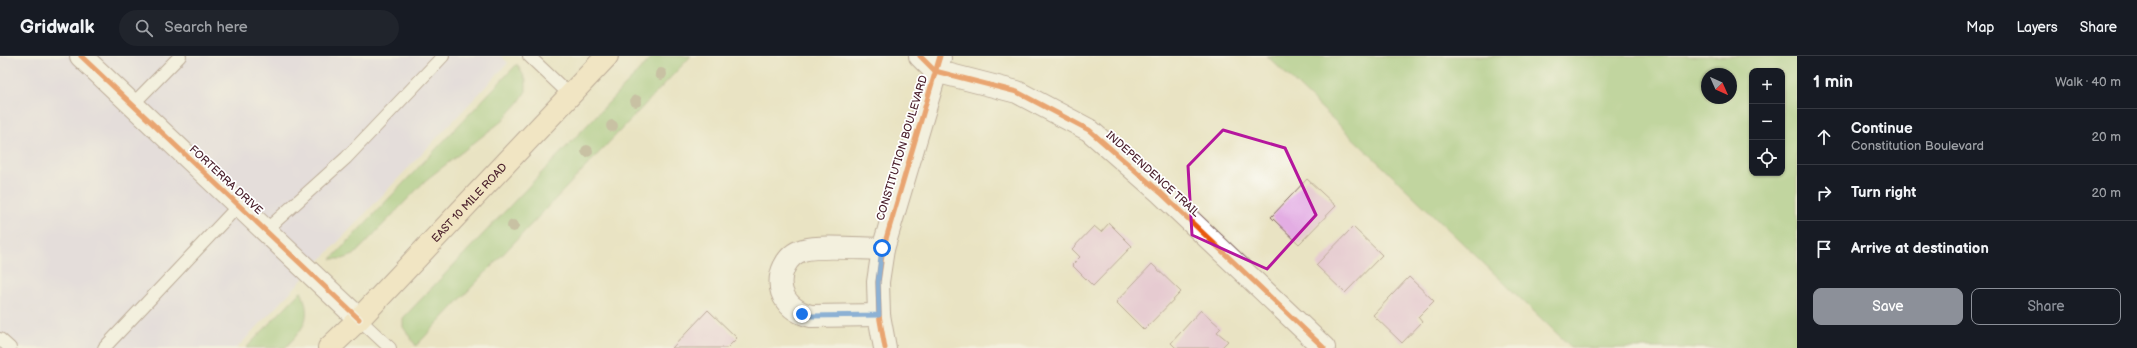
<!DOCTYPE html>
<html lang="en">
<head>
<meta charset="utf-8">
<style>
	body { margin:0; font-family:"Balsamiq Sans",sans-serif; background:#20242c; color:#f1f3f6 }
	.controls { position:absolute; right:12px; top:12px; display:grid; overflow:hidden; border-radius:8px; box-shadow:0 1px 3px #0004 }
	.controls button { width:36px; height:36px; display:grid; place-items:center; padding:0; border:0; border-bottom:1px solid #363941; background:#171b24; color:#f1f3f6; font:20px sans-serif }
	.compass { position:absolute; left:1701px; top:12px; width:36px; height:36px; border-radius:50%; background:#171b24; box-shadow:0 1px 3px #0004; rotate:135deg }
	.stop { position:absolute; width:12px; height:12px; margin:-9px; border:3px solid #1a73e8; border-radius:50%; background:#fff }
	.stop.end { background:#1a73e8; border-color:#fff; box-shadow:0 1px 4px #0008 }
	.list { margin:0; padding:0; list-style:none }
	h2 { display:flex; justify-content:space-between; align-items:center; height:52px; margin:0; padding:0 16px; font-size:17px }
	h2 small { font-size:13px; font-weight:400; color:#9ea1a6 }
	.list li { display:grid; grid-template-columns:26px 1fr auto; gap:12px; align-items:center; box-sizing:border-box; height:56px; padding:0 16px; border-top:1px solid #363941 }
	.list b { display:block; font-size:15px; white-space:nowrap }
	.list p { margin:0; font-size:13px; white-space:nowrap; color:#9ea1a6 }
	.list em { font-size:13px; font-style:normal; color:#9ea1a6 }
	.actions { display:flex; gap:8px; padding:12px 16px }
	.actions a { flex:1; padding:9px 0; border:1px solid #8c9099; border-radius:8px; text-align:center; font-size:14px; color:#8c9099 }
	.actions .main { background:#8c9099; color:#fff }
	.icon { flex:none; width:22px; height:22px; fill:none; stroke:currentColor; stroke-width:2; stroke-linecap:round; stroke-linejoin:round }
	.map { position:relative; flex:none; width:1797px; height:292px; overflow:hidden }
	header { display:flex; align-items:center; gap:24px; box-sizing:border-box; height:56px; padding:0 20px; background:#171b24; border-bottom:1px solid #363941 }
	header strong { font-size:19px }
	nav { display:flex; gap:22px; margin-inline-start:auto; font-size:14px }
	.search { width:280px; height:36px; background:#20242c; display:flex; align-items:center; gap:10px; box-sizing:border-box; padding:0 14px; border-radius:22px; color:#9ea1a6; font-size:15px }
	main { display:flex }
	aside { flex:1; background:#171b24 }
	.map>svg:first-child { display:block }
	.built { fill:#ded5f5 }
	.green { fill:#91c373; stroke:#6e714f; fill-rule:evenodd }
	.building { fill:#e3ade3 }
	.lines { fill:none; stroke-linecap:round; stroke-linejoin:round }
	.service-casing { stroke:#826460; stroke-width:14 }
	.minor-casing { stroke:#826460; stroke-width:24 }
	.secondary-casing { stroke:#826460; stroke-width:24 }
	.service { stroke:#fff; stroke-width:12 }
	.minor { stroke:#fff; stroke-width:22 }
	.secondary { stroke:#fae7c3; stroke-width:22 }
	.cycleway-casing { stroke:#fff; stroke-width:8 }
	.cycleway { stroke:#e8590c; stroke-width:5 }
	.tree { fill:#9f977d }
	.route { stroke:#1a73e8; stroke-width:5 }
	.marked { fill:none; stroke:#b5179e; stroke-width:3; stroke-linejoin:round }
	.labels { text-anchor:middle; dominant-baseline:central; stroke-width:3.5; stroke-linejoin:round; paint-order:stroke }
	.street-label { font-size:11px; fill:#4a1f2b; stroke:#fff }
</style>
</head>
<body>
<header>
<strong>Gridwalk</strong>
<div class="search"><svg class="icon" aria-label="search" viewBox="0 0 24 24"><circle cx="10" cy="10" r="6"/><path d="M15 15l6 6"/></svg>Search here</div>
<nav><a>Map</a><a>Layers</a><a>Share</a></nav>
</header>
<main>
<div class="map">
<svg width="1797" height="292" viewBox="0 0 1797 292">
	<rect width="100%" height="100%" fill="#fff"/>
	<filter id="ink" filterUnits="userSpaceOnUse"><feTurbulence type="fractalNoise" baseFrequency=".025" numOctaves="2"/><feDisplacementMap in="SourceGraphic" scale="8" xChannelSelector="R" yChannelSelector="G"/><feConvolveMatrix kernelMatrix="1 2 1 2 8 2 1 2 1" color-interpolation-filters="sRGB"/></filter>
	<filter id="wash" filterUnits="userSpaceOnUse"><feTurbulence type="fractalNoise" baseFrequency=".012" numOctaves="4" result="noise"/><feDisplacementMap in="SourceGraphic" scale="16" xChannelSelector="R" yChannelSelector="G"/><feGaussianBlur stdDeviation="0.9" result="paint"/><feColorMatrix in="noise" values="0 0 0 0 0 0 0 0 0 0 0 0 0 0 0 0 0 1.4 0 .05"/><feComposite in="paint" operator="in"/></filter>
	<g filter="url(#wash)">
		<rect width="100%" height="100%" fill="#e9e3c3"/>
		<path class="built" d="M0,0H501L508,7L237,292H0Z"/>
		<g class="green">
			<path d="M653,0H691L416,290L403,271V262Z"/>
			<path d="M1267,0H1797V292H1572ZM1752,15H1782V117H1752ZM1707,18H1731V42H1707Z"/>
			<path d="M517,8L526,24V35L519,46L502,65L426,124L354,199L343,203H331Z"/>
			<path d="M301,235C313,262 304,272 285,292H246Z"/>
		</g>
		<g id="blocks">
			<g class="building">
				<path d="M1307,123L1336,150L1299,188L1271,161Z"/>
				<path d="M1109,167L1132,190L1093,230L1072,209L1080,201L1072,193L1094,170L1101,176Z"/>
				<path d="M1353,171L1382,199L1345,237L1316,209Z"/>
				<path d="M1152,208L1181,236L1144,274L1116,246Z"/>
				<path d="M1409,221L1434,245L1418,261L1422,266L1402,287L1373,259Z"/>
				<path d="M708,254L737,282L727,292H672Z"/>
				<path d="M1201,254L1221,272L1217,276L1228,285L1221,292H1176L1171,287Z"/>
			</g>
		</g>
	</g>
	<g filter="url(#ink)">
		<use href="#blocks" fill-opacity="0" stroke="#826460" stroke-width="1"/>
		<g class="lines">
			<defs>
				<g id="service">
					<path d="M529,0L570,39"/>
					<path d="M132,49L180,0"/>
					<path d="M266,174L346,102L443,0"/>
					<path d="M359,263L390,292"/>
					<path d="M0,283L10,292"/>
					<path d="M104,292L238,150"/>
				</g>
				<g id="minor">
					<path d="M81,0L359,263"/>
					<path d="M920,0L935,15L1017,36L1089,74L1161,137L1324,292"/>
					<path d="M879,259L811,260C798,257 787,250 782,236C777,219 786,199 803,194C820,189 863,193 883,193"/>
					<path d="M885,292L879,259L878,226L883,193L940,2"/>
				</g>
				<g id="secondary">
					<path id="s1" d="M329,292L359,263L607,0"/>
				</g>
			</defs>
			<use href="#service" class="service-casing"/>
			<use href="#minor" class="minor-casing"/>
			<use href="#secondary" class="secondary-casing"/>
			<use href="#service" class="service"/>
			<use href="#minor" class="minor"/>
			<use href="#secondary" class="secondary"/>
			<defs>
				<g id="cycleway">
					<path d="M81,0L359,263"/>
					<path d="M920,0L935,15L1017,36L1089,74L1161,137L1324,292"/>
					<path d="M885,292L879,259L878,226L883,193L940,0"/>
				</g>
			</defs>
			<use href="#cycleway" class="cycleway-casing"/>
			<use href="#cycleway" class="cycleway"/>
		</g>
		<g class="tree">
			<circle cx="661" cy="18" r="6"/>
			<circle cx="636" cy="45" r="6"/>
			<circle cx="612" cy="70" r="6"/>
			<circle cx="587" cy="95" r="6"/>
			<circle cx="513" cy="170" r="6"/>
		</g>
	</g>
	<g class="lines" filter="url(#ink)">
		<path class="route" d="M802,258L811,260L879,259L878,226L882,192"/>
	</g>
	<path d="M0 0H1797V292H0ZM1223,74L1285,92L1316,159L1267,213L1192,179L1188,110Z" fill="#e9e3c3" fill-opacity=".55" fill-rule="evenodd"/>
	<path class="marked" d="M1223,74L1285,92L1316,159L1267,213L1192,179L1188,110Z"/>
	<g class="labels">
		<g class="street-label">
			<text transform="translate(902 92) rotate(-73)">CONSTITUTION BOULEVARD</text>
			<text transform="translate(1153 118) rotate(42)">INDEPENDENCE TRAIL</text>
			<text transform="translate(226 124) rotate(43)">FORTERRA DRIVE</text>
			<text stroke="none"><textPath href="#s1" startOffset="202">EAST 10 MILE ROAD</textPath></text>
		</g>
	</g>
</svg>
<div class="controls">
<button>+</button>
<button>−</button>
<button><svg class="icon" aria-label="locate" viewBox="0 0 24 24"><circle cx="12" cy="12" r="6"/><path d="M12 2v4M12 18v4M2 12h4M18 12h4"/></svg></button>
</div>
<svg class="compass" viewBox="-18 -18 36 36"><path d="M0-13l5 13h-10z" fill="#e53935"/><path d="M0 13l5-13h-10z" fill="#9ea1a6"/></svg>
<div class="stop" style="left:882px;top:192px"></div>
<div class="stop end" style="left:802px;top:258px"></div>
</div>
<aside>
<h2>1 min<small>Walk · 40 m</small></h2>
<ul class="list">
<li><svg class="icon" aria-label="ahead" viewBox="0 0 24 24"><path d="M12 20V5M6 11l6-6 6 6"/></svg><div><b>Continue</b><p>Constitution Boulevard</p></div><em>20 m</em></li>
<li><svg class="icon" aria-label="right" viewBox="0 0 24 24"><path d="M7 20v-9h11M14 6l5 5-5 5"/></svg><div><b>Turn right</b></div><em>20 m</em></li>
<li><svg class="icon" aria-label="arrive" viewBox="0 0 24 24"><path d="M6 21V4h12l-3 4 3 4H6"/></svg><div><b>Arrive at destination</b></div></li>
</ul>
<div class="actions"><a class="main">Save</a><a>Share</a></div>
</aside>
</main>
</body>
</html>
